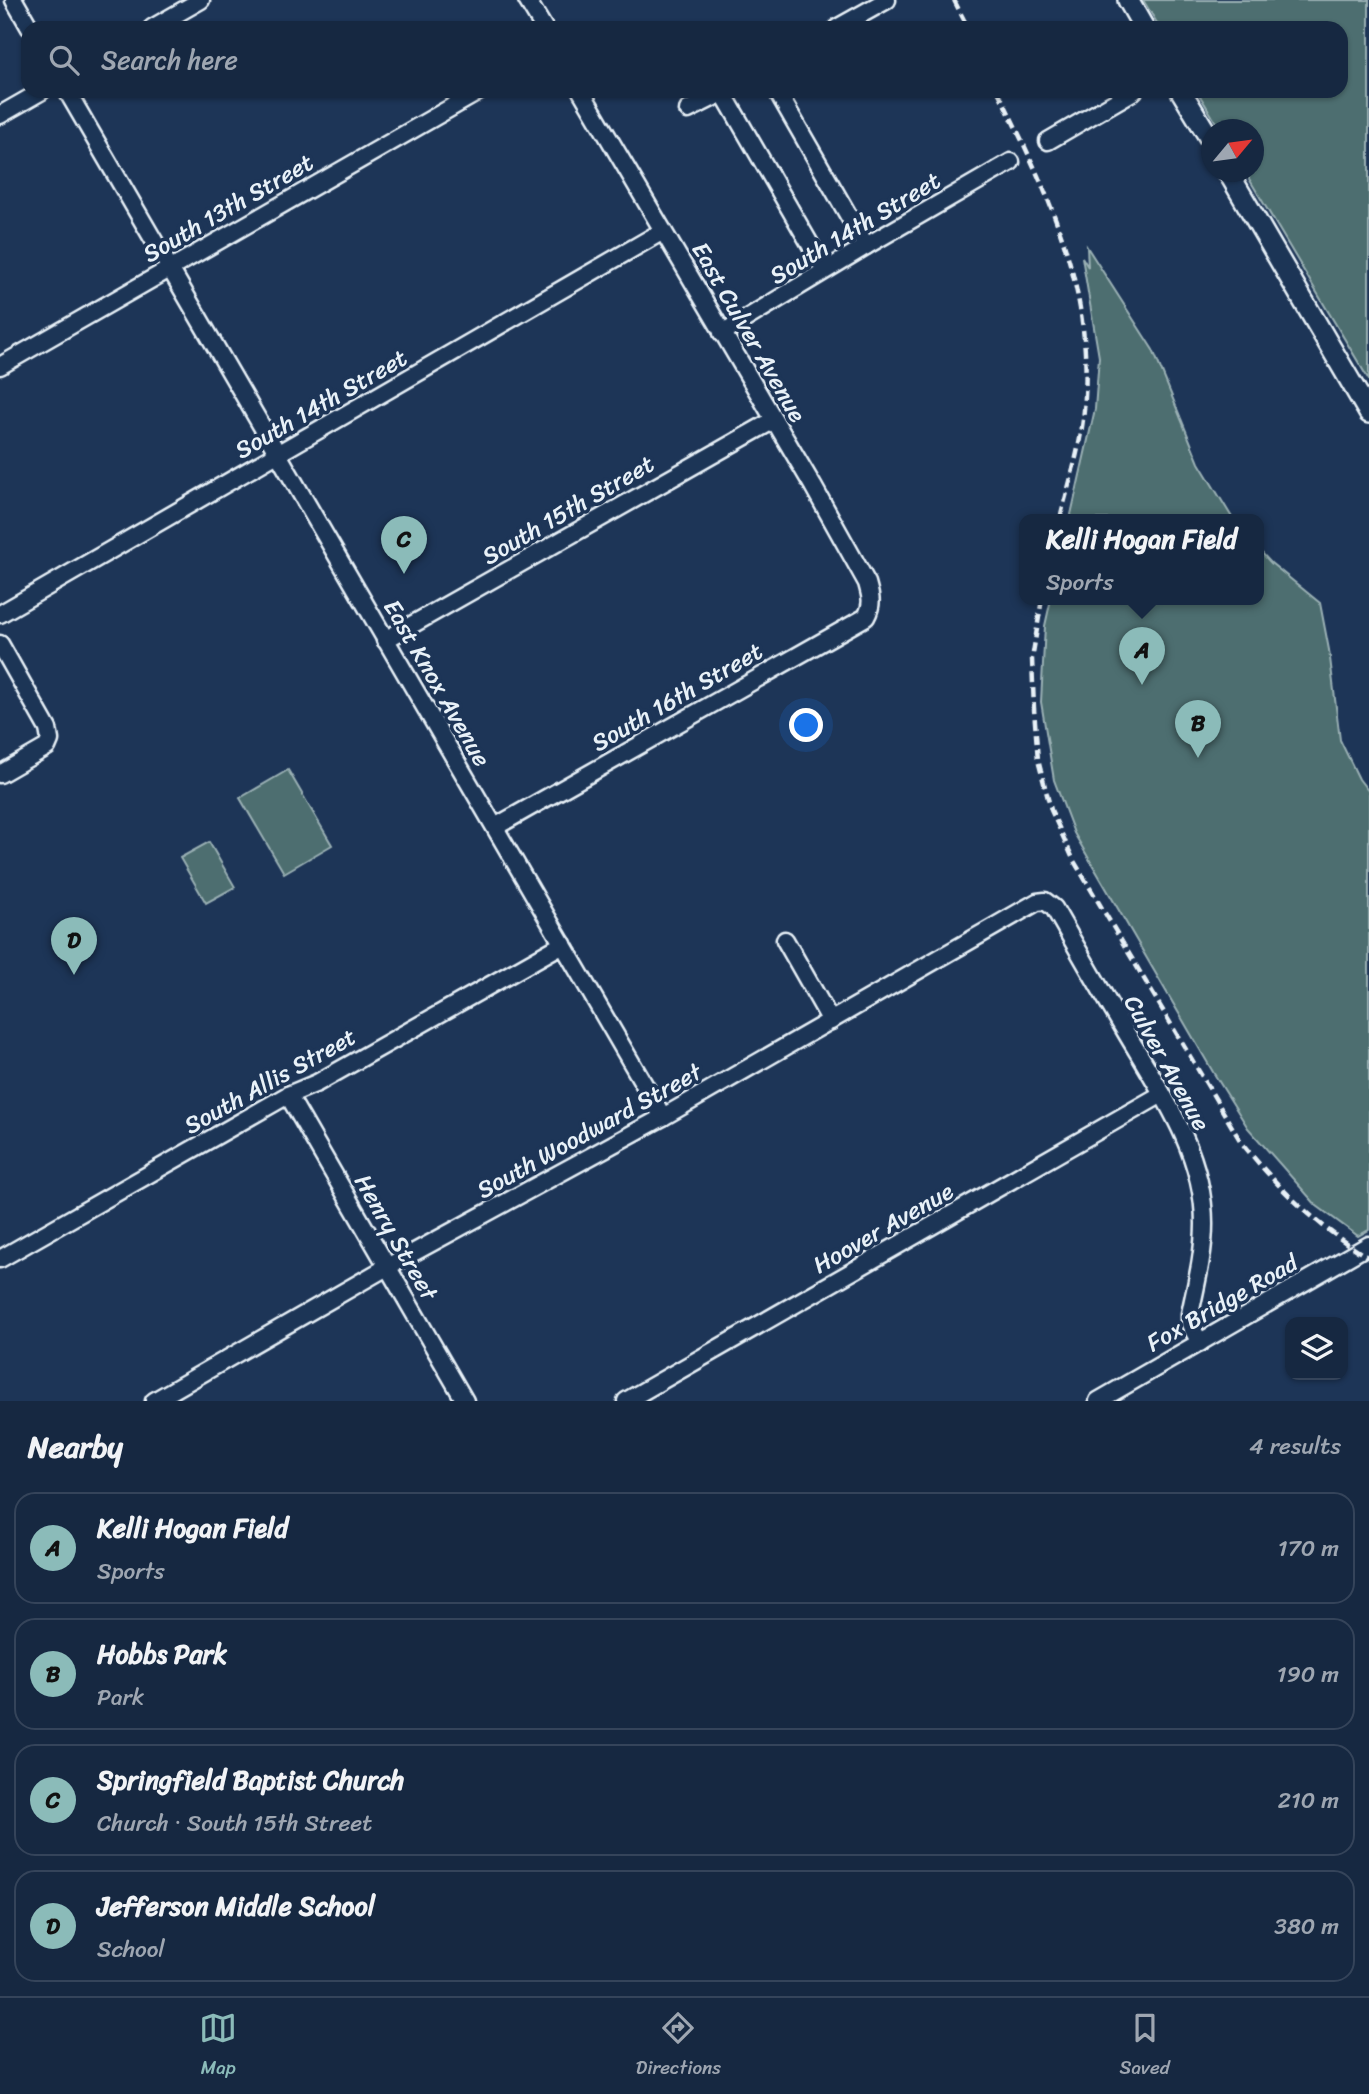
<!DOCTYPE html>
<html lang="en">
<head>
<meta charset="utf-8">
<style>
	body { margin:0; font-family:Sriracha,sans-serif; background:#1f3048; color:#f1f3f6 }
	.controls { position:absolute; right:21px; bottom:21px; display:grid; overflow:hidden; border-radius:14px; box-shadow:0 2px 5px #0004 }
	.controls button { width:63px; height:63px; display:grid; place-items:center; padding:0; border:0; border-bottom:2px solid #35445a; background:#162841; color:#f1f3f6; font:35px sans-serif }
	.compass { position:absolute; left:1201px; top:119px; width:63px; height:63px; border-radius:50%; background:#162841; box-shadow:0 2px 5px #0004; rotate:61deg }
	.you { position:absolute; left:807px; top:726px; width:24px; height:24px; margin:-18px; border:5px solid #fff; border-radius:50%; background:#1a73e8; box-shadow:0 0 0 10px #1a73e833 }
	.badge { display:grid; place-items:center; width:46px; height:46px; border-radius:50%; background:#8bbbb9; color:#111; font-size:23px; font-weight:700 }
	.pin { position:absolute; translate:-50% -58px; filter:drop-shadow(0 2px 4px #0008) }
	.pin::after { content:''; position:absolute; top:37px; width:24px; height:21px; background:inherit; clip-path:polygon(0 0,100% 0,50% 100%) }
	.popup { position:absolute; left:1019px; top:514px; width:245px; height:91px; box-sizing:border-box; display:grid; place-content:center; border-radius:14px; background:#162841; filter:drop-shadow(0 2px 5px #0005); font-size:23px; white-space:nowrap; color:#9ea6b1 }
	.popup b { font-size:26px; color:#f1f3f6 }
	.popup::after { content:''; position:absolute; left:50%; top:100%; margin-left:-14px; border:14px solid transparent; border-top-color:#162841 }
	.list { margin:0; padding:0; list-style:none }
	h2 { display:flex; justify-content:space-between; align-items:center; height:91px; margin:0; padding:0 28px; font-size:30px }
	h2 small { font-size:23px; font-weight:400; color:#9ea6b1 }
	.list li { display:grid; grid-template-columns:46px 1fr auto; gap:21px; align-items:center; box-sizing:border-box; height:112px; margin:0 14px 14px; padding:0 14px; border:2px solid #35445a; border-radius:21px }
	.list b { display:block; font-size:26px; white-space:nowrap }
	.list p { margin:0; font-size:23px; white-space:nowrap; color:#9ea6b1 }
	.list em { font-size:23px; font-style:normal; color:#9ea6b1 }
	.icon { flex:none; width:38px; height:38px; fill:none; stroke:currentColor; stroke-width:2; stroke-linecap:round; stroke-linejoin:round }
	.map { position:relative; flex:none; width:1369px; height:1401px; overflow:hidden }
	.search { position:absolute; background:#162841; box-shadow:0 2px 5px #0004; left:21px; right:21px; top:21px; height:77px; display:flex; align-items:center; gap:18px; box-sizing:border-box; padding:0 24px; border-radius:21px; color:#9ea6b1; font-size:26px }
	.sheet { height:595px; background:#162841 }
	nav { display:flex; justify-content:space-around; align-items:center; box-sizing:border-box; height:98px; border-top:2px solid #35445a; background:#162841; font-size:19px; color:#9ea6b1 }
	nav a { display:grid; justify-items:center; gap:4px }
	nav .on { color:#8bbbb9 }
	.map>svg:first-child { display:block }
	.green { fill:#4d6e6f; stroke:#9ab0b4; stroke-width:2 }
	.lines { fill:none; stroke-linecap:round; stroke-linejoin:round }
	.minor-casing { stroke:#e8f1f8; stroke-width:21 }
	.major-casing { stroke:#e8f1f8; stroke-width:24 }
	.minor { stroke:#1d3557; stroke-width:16 }
	.major { stroke:#1d3557; stroke-width:19 }
	.rail { stroke:#e8f1f8; stroke-width:4.5; stroke-dasharray:10 5; stroke-linecap:butt }
	.labels { text-anchor:middle; dominant-baseline:central; stroke-width:7; stroke-linejoin:round; paint-order:stroke }
	.street-label { font-size:24px; fill:#e8f1f8; stroke:#1d3557 }
</style>
</head>
<body>
<div class="map">
<svg width="1369" height="1401" viewBox="0 0 1369 1401">
	<rect width="100%" height="100%" fill="#1d3557"/>
	<filter id="ink" filterUnits="userSpaceOnUse"><feTurbulence type="fractalNoise" baseFrequency=".0143" numOctaves="2"/><feDisplacementMap in="SourceGraphic" scale="14" xChannelSelector="R" yChannelSelector="G"/><feConvolveMatrix kernelMatrix="1 2 1 2 8 2 1 2 1" color-interpolation-filters="sRGB"/></filter>
	<g filter="url(#ink)">
		<g class="green">
			<path d="M1143,0H1369V380L1245,172H1254V130L1220,129L1197,91H1341V28H1160Z"/>
			<path d="M1087,247L1153,350L1199,463L1233,519H1070L1095,409L1099,357L1082,257L1088,267Z"/>
			<path d="M1259,550L1271,563L1320,603L1329,650L1340,740L1359,779L1369,792V1230L1358,1236L1317,1206L1248,1128L1213,1072L1074,833L1054,780L1041,702L1045,626L1051,599H1259Z"/>
			<path d="M288,770L332,845L284,873L240,798Z"/>
			<path d="M209,842L235,887L206,903L180,858Z"/>
		</g>
		<g class="lines">
			<defs>
				<g id="minor">
					<path d="M14,0L30,28"/>
					<path d="M527,0L544,28"/>
					<path d="M152,28L201,0"/>
					<path d="M837,28L887,0"/>
					<path d="M67,91L663,1117"/>
					<path d="M777,91L866,246"/>
					<path d="M723,93L825,270"/>
					<path d="M688,110L726,91"/>
					<path d="M0,115L42,91"/>
					<path d="M1048,141L1134,91"/>
					<path d="M722,333L866,246L1011,162"/>
					<path d="M0,366L480,91"/>
					<path d="M0,614L663,231"/>
					<path d="M385,640L774,420"/>
					<path d="M0,644L48,729L50,740L47,747L0,774"/>
					<path d="M495,827L866,617C873,604 871,597 867,583L813,486L581,91"/>
					<path d="M785,940L831,1021"/>
					<path d="M288,1095L465,1401"/>
					<path d="M0,1259L288,1095L317,1083L563,944"/>
					<path d="M154,1401L387,1267L663,1117L1037,902L1045,901L1054,908C1077,948 1100,989 1124,1029C1159,1089 1204,1151 1204,1224C1204,1254 1196,1285 1190,1314V1324L1200,1343"/>
					<path d="M626,1401L1162,1094"/>
					<path d="M1098,1401L1369,1245"/>
				</g>
				<g id="major">
					<path d="M1128,0L1144,28"/>
					<path d="M1181,91L1212,142"/>
					<path d="M1228,172L1369,413"/>
				</g>
			</defs>
			<use href="#minor" class="minor-casing"/>
			<use href="#major" class="major-casing"/>
			<use href="#minor" class="minor"/>
			<use href="#major" class="major"/>
			<g class="rail">
				<path d="M954,0L968,28"/>
				<path d="M998,91C1049,195 1095,290 1084,410C1081,446 1069,483 1060,519"/>
				<path d="M1042,599L1032,659L1034,709L1038,760L1051,810L1074,861L1241,1142C1278,1188 1318,1227 1369,1258"/>
			</g>
		</g>
	</g>
	<g class="labels">
		<g class="street-label">
			<text transform="translate(228 208) rotate(-30)">South 13th Street</text>
			<text transform="translate(855 228) rotate(-31)">South 14th Street</text>
			<text transform="translate(749 332) rotate(60)">East Culver Avenue</text>
			<text transform="translate(321 404) rotate(-30)">South 14th Street</text>
			<text transform="translate(568 510) rotate(-30)">South 15th Street</text>
			<text transform="translate(437 683) rotate(60)">East Knox Avenue</text>
			<text transform="translate(677 697) rotate(-30)">South 16th Street</text>
			<text transform="translate(1167 1063) rotate(61)">Culver Avenue</text>
			<text transform="translate(270 1081) rotate(-29)">South Allis Street</text>
			<text transform="translate(589 1131) rotate(-29)">South Woodward Street</text>
			<text transform="translate(883 1228) rotate(-30)">Hoover Avenue</text>
			<text transform="translate(396 1237) rotate(60)">Henry Street</text>
			<text transform="translate(1222 1303) rotate(-30)">Fox Bridge Road</text>
		</g>
	</g>
</svg>
<div class="controls">
<button><svg class="icon" aria-label="layers" viewBox="0 0 24 24"><path d="M12 4l9 5-9 5-9-5zM3 14l9 5 9-5"/></svg></button>
</div>
<svg class="compass" viewBox="-18 -18 36 36"><path d="M0-13l5 13h-10z" fill="#e53935"/><path d="M0 13l5-13h-10z" fill="#9ea6b1"/></svg>
<div class="you"></div>
<div class="pin badge" style="left:1142px;top:685px">A</div>
<div class="popup"><b>Kelli Hogan Field</b>Sports</div>
<div class="pin badge" style="left:1198px;top:758px">B</div>
<div class="pin badge" style="left:404px;top:574px">C</div>
<div class="pin badge" style="left:74px;top:975px">D</div>
<div class="search"><svg class="icon" aria-label="search" viewBox="0 0 24 24"><circle cx="10" cy="10" r="6"/><path d="M15 15l6 6"/></svg>Search here</div>
</div>
<section class="sheet">
<h2>Nearby<small>4 results</small></h2>
<ul class="list">
<li><span class="badge">A</span><div><b>Kelli Hogan Field</b><p>Sports</p></div><em>170 m</em></li>
<li><span class="badge">B</span><div><b>Hobbs Park</b><p>Park</p></div><em>190 m</em></li>
<li><span class="badge">C</span><div><b>Springfield Baptist Church</b><p>Church · South 15th Street</p></div><em>210 m</em></li>
<li><span class="badge">D</span><div><b>Jefferson Middle School</b><p>School</p></div><em>380 m</em></li>
</ul>
</section>
<nav>
<a class="on"><svg class="icon" aria-label="map" viewBox="0 0 24 24"><path d="M3 6l6-2 6 2 6-2v14l-6 2-6-2-6 2zM9 4v14M15 6v14"/></svg>Map</a>
<a><svg class="icon" aria-label="directions" viewBox="0 0 24 24"><path d="M12 3l9 9-9 9-9-9zM9 14v-3h6M13 9l2 2-2 2"/></svg>Directions</a>
<a><svg class="icon" aria-label="saved" viewBox="0 0 24 24"><path d="M7 4h10v16l-5-4-5 4z"/></svg>Saved</a>
</nav>
</body>
</html>
